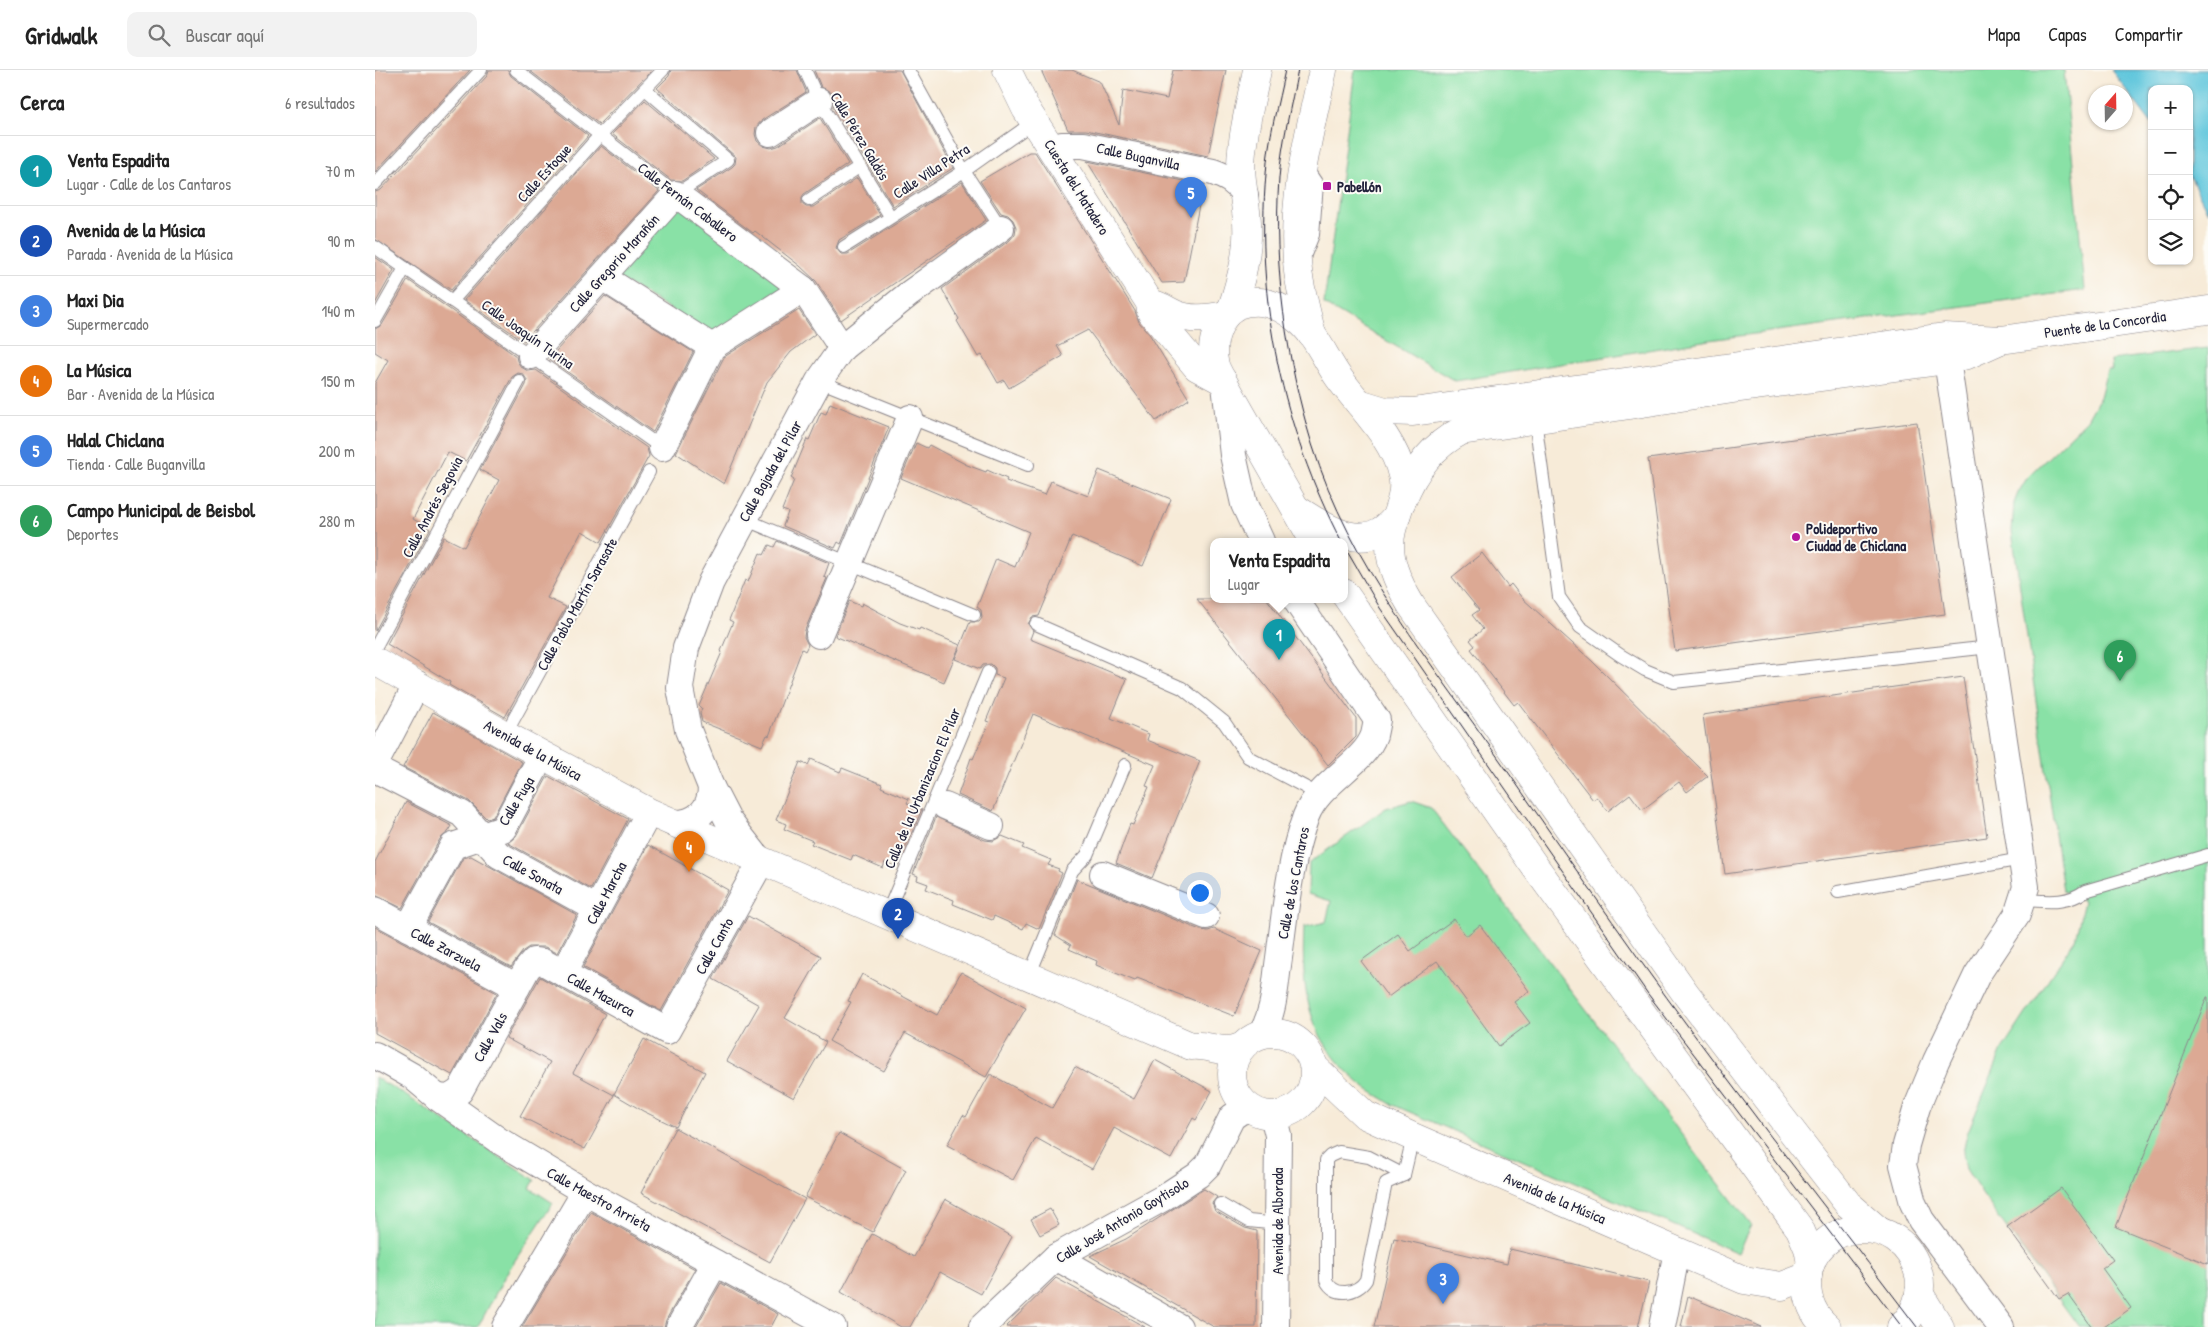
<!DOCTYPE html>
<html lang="es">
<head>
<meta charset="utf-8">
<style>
	body { margin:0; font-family:"Patrick Hand",sans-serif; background:#f2f2f2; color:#222 }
	.controls { position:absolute; right:15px; top:15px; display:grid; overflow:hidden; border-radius:10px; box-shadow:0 1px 4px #0004 }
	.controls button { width:45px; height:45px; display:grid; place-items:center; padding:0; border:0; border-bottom:1px solid #e0e0e0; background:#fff; color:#222; font:25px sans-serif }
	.compass { position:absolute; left:1713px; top:15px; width:45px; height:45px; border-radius:50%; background:#fff; box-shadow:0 1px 4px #0004; rotate:20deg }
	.you { position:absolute; left:824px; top:822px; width:18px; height:18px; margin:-12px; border:4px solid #fff; border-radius:50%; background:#1a73e8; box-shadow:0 0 0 8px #1a73e833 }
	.badge { display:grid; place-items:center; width:32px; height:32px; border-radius:50%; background:#b5179e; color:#fff; font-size:16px; font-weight:700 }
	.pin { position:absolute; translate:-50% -41px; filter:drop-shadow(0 1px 2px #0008) }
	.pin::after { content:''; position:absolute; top:26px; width:18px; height:15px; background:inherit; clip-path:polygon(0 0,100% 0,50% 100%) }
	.popup { position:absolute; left:835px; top:468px; width:138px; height:65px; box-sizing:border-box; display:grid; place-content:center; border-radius:10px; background:#fff; filter:drop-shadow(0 1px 4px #0005); font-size:16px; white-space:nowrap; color:#767676 }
	.popup b { font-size:19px; color:#222 }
	.popup::after { content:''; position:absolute; left:50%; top:100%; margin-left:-10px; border:10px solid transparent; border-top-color:#fff }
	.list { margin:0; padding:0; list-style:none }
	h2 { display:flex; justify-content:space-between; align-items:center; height:65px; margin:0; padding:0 20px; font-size:21px }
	h2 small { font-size:16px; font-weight:400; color:#767676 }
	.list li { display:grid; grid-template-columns:32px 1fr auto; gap:15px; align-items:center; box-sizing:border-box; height:70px; padding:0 20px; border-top:1px solid #e0e0e0 }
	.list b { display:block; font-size:19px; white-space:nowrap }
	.list p { margin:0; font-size:16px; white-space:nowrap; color:#767676 }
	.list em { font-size:16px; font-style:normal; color:#767676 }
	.icon { flex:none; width:28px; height:28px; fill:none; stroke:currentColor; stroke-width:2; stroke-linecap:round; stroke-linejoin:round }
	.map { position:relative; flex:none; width:1833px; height:1257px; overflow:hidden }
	header { display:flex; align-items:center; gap:30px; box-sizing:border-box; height:70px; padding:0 25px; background:#fff; border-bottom:1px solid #e0e0e0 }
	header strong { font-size:24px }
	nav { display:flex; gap:28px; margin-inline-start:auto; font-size:18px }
	.search { width:350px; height:45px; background:#f2f2f2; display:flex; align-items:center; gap:12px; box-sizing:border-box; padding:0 18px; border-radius:10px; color:#767676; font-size:19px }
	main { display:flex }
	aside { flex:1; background:#fff }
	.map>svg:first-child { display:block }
	.green { fill:#89e1a6; stroke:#568270 }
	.water { fill:#5fc6dc; stroke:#40748c }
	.building { fill:#dca994 }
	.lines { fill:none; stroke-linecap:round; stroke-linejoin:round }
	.lane-casing { stroke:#8c868a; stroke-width:14 }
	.street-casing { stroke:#8c868a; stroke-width:28 }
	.secondary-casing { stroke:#8c868a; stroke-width:29 }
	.lane { stroke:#fff; stroke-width:12 }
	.street { stroke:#fff; stroke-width:26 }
	.secondary { stroke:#fff; stroke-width:28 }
	.tram { stroke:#22223b; stroke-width:1 }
	.poi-dot { fill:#b5179e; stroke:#fdfcf7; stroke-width:2 }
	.labels { text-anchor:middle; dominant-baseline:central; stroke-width:4; stroke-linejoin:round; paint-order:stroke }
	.street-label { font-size:15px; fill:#22223b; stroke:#fdfcf7 }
	.poi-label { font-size:15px; font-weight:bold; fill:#22223b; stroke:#fdfcf7; text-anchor:start }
</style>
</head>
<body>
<header>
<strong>Gridwalk</strong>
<div class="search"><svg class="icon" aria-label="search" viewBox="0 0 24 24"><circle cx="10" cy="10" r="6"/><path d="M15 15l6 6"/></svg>Buscar aquí</div>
<nav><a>Mapa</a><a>Capas</a><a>Compartir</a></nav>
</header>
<main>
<aside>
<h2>Cerca<small>6 resultados</small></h2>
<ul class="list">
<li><span class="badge" style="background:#0f9aa8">1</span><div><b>Venta Espadita</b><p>Lugar · Calle de los Cantaros</p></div><em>70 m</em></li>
<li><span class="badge" style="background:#1a4fb4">2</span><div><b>Avenida de la Música</b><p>Parada · Avenida de la Música</p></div><em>90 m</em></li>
<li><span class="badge" style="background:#3f7fe0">3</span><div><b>Maxi Dia</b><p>Supermercado</p></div><em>140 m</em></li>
<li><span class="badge" style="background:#e8710a">4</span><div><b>La Música</b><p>Bar · Avenida de la Música</p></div><em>150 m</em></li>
<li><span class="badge" style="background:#3f7fe0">5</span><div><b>Halal Chiclana</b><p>Tienda · Calle Buganvilla</p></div><em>200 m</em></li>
<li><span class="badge" style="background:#2e9e5b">6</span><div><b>Campo Municipal de Beisbol</b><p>Deportes</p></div><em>280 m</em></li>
</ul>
</aside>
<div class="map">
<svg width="1833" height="1257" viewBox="0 0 1833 1257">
	<rect width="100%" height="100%" fill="#fdfcf7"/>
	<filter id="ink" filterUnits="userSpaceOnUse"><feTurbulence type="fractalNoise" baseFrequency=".02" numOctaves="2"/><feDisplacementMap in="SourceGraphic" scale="10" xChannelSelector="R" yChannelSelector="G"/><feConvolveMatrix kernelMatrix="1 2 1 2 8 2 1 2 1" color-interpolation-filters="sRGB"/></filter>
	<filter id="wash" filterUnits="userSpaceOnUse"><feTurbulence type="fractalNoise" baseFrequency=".0096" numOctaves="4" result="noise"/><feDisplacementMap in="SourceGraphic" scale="20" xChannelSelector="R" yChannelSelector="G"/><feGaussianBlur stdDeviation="1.12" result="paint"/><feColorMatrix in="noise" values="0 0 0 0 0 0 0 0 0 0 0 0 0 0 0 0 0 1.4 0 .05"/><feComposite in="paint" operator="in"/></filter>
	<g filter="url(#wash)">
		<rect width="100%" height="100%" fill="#f7ebd8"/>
		<g class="green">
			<path d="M980,0H1689L1710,220L1341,269L1080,311L949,234Z"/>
			<path d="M301,134L415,216L338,265L240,206Z"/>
			<path d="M1833,278V1257H1704L1607,1124L1591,1099L1588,1083L1592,1064L1627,980L1700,869L1709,831L1688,821L1637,461L1639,433L1643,423L1652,408L1712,350L1725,327L1732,300H1737L1736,290Z"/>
			<path d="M1036,731L1056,738L1376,1155L1363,1183L1016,1034C1006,1027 993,1021 984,1013C932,967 926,923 929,857L951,852L956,831L933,824L934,793L1011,738Z"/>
			<path d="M0,1007L30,1025L160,1110L155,1118L178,1133L131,1204L103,1257H0Z"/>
		</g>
		<path class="water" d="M1736,0H1833V143L1814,104V19H1777V54Z"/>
		<g id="blocks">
			<g class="building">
				<path d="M0,0H95L0,102Z"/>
				<path d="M114,0H133L136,6L213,66L76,220L0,169V122L6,120L112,6Z"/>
				<path d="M154,0H277L224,54Z"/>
				<path d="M296,0H422L431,22L387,50L381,57L380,64L382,71L388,76L396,78L403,76L445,48L473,94L429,124L427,127V134L431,137H438L482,108L505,145L464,170L461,178L466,184H473L587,112L611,150L466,250L441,211L425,196L380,161L378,163L321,120L357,97L360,94L361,87L282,18L294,6Z"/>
				<path d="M439,0H525L578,98L518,136L458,37L459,31L457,23L446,17Z"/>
				<path d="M666,0H697L725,12L744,55L748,20L792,29L798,0H851L833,86L711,60H693Z"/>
				<path d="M270,30L339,89L307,111L296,110L237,64Z"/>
				<path d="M226,76L284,121L149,271L89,230Z"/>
				<path d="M654,82H660L760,241L764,252L775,265L814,329L781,351L713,260L682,276L688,286L634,318L629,310L623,313L607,285L603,287L582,251L584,249L567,219L635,170L640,164L641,157L638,150L633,145L626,143L605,111Z"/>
				<path d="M712,91L828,115L809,212L787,213Z"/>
				<path d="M0,187L19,200L0,234Z"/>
				<path d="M33,210L141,286L142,291L146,297L153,301L161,300L272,378L274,386L226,472L207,461L172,528L191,537L130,647L74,615L75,612L12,574L69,467L89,477L124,410L105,400L151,315L152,310L148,304L143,303L137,307L91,391L73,382L38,449L55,459L0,561V313L13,290L0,282V259L7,255Z"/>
				<path d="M230,226L318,282L278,362L174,289Z"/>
				<path d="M424,240L440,264L416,282L392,312L349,414L301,383L349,287Z"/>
				<path d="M455,333L514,357L466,474L463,472L460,478L408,456L413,442L407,440L419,410L416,408L432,369L434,370L446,342L451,344Z"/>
				<path d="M1542,352L1570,544L1300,581L1273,389Z"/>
				<path d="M541,373L552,378L554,375L592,395L611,402L612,400L632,409L631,411L670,425L676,411L713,426L724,400L796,429L768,496L697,466L664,546L657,547L653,554L658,561L655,569L752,609L736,648L774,664L772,670L825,691L777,808L741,793L755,754L758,755L774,717L771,716L780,695L658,644L618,741L583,725L596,688L598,689L614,652L611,651L629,608L620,605V598L616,594L608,595L605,599L580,589L595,552H604L607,548L606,540L602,537L621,489L640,497L654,462L526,408Z"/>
				<path d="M402,471L454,493L449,507L452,508L430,560L429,567L433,575L430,581L427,579L394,666L392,665L387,676L327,652L325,643L327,639L324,636L347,582L346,581L358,552L354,550L370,510L373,512L385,483L389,485L394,475L399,477Z"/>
				<path d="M1107,483L1133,517L1136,514L1147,528L1217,591L1333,706L1312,722L1304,712L1267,740L1255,724L1233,741L1222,727L1218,730L1143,632L1139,635L1096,579L1100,576L1095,570L1108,559L1097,545L1104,540L1077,507Z"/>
				<path d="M822,529H892L981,648V667L953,695Z"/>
				<path d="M474,531L486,536L487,533L525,553L544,560L545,558L585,575L569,612L460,566Z"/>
				<path d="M1588,607L1612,767L1350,804L1328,645Z"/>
				<path d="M58,642L147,692L118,747L112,749L94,731L28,697Z"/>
				<path d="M436,689L465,702L467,698L507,714L506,717L534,729L532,733L547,739L522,797L510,792L508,798L478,785L476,790L436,774L438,771L409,759L411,754L401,750L425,692L433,695Z"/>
				<path d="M173,706L253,749L216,819L133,773L141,766Z"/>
				<path d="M31,732L77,756L74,761L65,769L27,838L0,825V792Z"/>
				<path d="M561,747L610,770L618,771L627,766L649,775L647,778L676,790L673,795L684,799L683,801L687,803L664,859L651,853L648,859L619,846L617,850L578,834L579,830L551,819L553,814L542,810L543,806L538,804Z"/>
				<path d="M273,775L353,820L286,941L208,897Z"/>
				<path d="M96,786L202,845L182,883L170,877H154L148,881L136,897L53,852L88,788Z"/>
				<path d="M702,809L825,860L833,861L839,859L887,881L859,946L762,908L760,911L721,895L722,891L694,879L696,875L680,865Z"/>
				<path d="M373,846L446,886L410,948L451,972L419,1028L352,991L384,935L338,909Z"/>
				<path d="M1079,849L1091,866L1105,855L1154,921L1139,932L1155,953L1124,976L1062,891L1013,927L986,891L1023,864L1035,881Z"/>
				<path d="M0,857L122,923L77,1005L0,963Z"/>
				<path d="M586,902L651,938L611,1007L530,963L509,1001L454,971L476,932L473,931L487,904L562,945Z"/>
				<path d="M165,907L230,944L198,1003L239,1025L210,1079L145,1046L175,992L131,968Z"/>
				<path d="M1832,927H1833V1194L1741,1157Z"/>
				<path d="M269,969L330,1002L301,1057L268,1041L239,1024Z"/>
				<path d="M780,990L837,1021L821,1050L818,1048L796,1089L739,1058L717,1099L661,1068L638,1110L572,1075L588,1045L591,1047L615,1004L677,1038L700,997L759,1029Z"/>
				<path d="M300,1058L430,1129L395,1192L266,1123Z"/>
				<path d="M464,1063L531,1100L498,1162L430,1127Z"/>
				<path d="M1686,1118L1738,1190L1727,1198L1756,1238L1729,1257H1717L1693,1224L1684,1229L1632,1157Z"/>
				<path d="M829,1119L842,1127L837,1133L840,1141L870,1158L882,1161L881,1257H839L715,1186L751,1169Z"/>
				<path d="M570,1129L637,1167L606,1224L565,1202L535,1257H526L466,1222L497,1164L539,1187Z"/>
				<path d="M675,1139L684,1155L665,1165L656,1149Z"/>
				<path d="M216,1142L320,1199L291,1250L289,1257H147Z"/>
				<path d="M1019,1168L1132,1194L1135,1179L1274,1212L1263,1257H999Z"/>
				<path d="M681,1208L770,1257H631Z"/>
				<path d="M346,1213L403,1244L396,1257H321Z"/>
				<path d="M1313,1226L1386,1257H1306Z"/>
			</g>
		</g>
	</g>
	<g filter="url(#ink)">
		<use href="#blocks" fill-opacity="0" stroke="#8c868a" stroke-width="1"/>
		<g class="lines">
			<defs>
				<g id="lane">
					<path d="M141,0L301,124L353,90L270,19"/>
					<path d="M430,0L444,31L515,146"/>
					<path d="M533,0L589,101L626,158"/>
					<path d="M0,114L106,0"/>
					<path d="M434,130L484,97"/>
					<path d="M0,177L287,378"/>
					<path d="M469,177L589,101L660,51"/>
					<path d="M929,187L938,165L942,114L930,96"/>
					<path d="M77,231L225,65L288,0"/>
					<path d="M0,251L30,198"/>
					<path d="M444,311L653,395"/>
					<path d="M1160,349L1184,527L1205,557L1245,585L1270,600L1299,612L1615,577"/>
					<path d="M369,449L599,545"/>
					<path d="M661,554L807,618L849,652L873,687L943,724"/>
					<path d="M0,578L144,311"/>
					<path d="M130,665L274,402"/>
					<path d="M1463,822L1647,789"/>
					<path d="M1648,830C1670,831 1691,835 1710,821L1833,785"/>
					<path d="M511,846L613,602"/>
					<path d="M654,906L697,801L712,785L750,695"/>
					<path d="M964,1082L994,1087L1029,1105L1011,1113L991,1210C982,1224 959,1228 951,1210V1090L955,1086Z"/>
					<path d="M1029,1105L1038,1067"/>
					<path d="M845,1134L874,1151L903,1154"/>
				</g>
				<g id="street">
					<path d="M395,63L444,31"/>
					<path d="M678,79L687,75H708L838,102C852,107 861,112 870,125"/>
					<path d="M227,207L337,277"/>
					<path d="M156,286L301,124L428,219L467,278"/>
					<path d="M1572,290L1651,817L1642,845L1602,905L1561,991L1542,1037L1531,1075L1528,1095L1538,1133L1546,1150L1626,1257"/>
					<path d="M850,315L858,385L869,434L886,471"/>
					<path d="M287,378L337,277L428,219"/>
					<path d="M444,565L535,348"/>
					<path d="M0,694L42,614"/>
					<path d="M0,699L87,744L124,785L222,839"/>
					<path d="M570,736L616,756"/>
					<path d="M298,753C321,754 336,740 336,717"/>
					<path d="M728,804L831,846"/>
					<path d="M0,840L142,917"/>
					<path d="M33,858L78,776L128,759L167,685"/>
					<path d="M188,903L274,742"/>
					<path d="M886,965C900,941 900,915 904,888C910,842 915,789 931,746C944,712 989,694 999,665C1000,661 1001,655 1002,650L920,529"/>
					<path d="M0,985L37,1006L62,1027L123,1070L210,1122L458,1257"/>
					<path d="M62,1027L74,1028L85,1021L152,899L159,891L168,892L292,961L386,792L353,750L336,717L313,660L305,618L311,578L336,512L444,311L467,278L534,224L626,158"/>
					<path d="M898,1045L903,1065L901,1257"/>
					<path d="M681,1187L804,1257"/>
					<path d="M130,1257L210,1122"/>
					<path d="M304,1257L340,1193"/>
					<path d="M607,1257L681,1187L788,1128L823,1105L833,1095L857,1047L866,1041L876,1039"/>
					<path d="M1287,1257L1302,1181"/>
				</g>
				<g id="secondary">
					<path d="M632,0L651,39L775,233L776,242L822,297L848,311"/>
					<path d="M775,233C785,235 791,240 800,244C816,251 834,248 851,245"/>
					<path d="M857,238C866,210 874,181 872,152C871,133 866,114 866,95C867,63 876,31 882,0"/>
					<path d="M937,265C932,244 926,223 923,201C915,134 934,65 948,0"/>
					<path d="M984,333L1010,341L1038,342L1569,267L1626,270L1833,240"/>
					<path d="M1027,431C1039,400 1057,376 1086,361L1358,319L1572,290L1592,285L1621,272"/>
					<path d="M923,440C954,460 991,485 1021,447"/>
					<path d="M939,471L850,315C846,308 840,299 839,291C835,272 845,243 863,235C884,227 905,235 922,249C941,263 950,289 964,308C985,337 1019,368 1027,405C1032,425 1021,442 1017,460C1010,487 1023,513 1036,535L1311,924L1473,1134L1503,1160"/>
					<path d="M969,523L1161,798L1425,1159L1433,1178L1436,1193"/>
					<path d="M0,591L130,665L274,742L816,976C836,974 846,985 866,977"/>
					<circle cx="898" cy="1004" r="41"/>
					<path d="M939,997L990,1045L1038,1067L1369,1210L1407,1216L1433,1206"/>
					<path d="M1544,1223L1565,1257"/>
					<path d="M1452,1257C1439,1246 1432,1230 1432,1213C1434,1146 1529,1139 1544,1205C1548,1224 1540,1244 1526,1257"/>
				</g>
			</defs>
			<use href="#lane" class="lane-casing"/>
			<use href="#street" class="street-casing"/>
			<use href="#secondary" class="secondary-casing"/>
			<use href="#lane" class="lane"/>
			<use href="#street" class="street"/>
			<use href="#secondary" class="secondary"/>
			<g class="tram">
				<path d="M910,0C903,34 893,69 891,104C880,230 908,360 966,471"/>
				<path d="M923,0C916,36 907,72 904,108C898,197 911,289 937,374C975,496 1059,596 1131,699C1202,801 1272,903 1347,1002C1411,1088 1478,1172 1542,1257"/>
				<path d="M969,476L1005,538L1273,924L1527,1257"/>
			</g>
		</g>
	</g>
	<g class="poi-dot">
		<rect x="947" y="111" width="10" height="10" rx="2.5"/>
		<circle cx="1421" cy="467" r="5"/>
	</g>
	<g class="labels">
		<g class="street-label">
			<text transform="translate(485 66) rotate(59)">Calle Pérez Galdós</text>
			<text transform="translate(763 86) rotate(12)">Calle Buganvilla</text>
			<text transform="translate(556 101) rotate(-33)">Calle Villa Petra</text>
			<text transform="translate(169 103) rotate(-48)">Calle Estoque</text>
			<text transform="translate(702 117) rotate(58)">Cuesta del Matadero</text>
			<text transform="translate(313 132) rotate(37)">Calle Fernán Caballero</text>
			<text transform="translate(239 193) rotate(-48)">Calle Gregorio Marañón</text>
			<text transform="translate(1730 254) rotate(-8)">Puente de la Concordia</text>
			<text transform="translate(153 264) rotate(35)">Calle Joaquín Turina</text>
			<text transform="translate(395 401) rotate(-61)">Calle Bajada del Pilar</text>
			<text transform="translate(57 437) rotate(-62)">Calle Andrés Segovia</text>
			<text transform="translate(202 534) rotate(-61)">Calle Pablo Martín Sarasate</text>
			<text transform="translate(158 680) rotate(29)">Avenida de la Música</text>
			<text transform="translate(547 718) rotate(-67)">Calle de la Urbanizacion El Pilar</text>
			<text transform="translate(141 731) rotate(-59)">Calle Fuga</text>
			<text transform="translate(158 804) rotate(29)">Calle Sonata</text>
			<text transform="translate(918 813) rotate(-79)">Calle de los Cantaros</text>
			<text transform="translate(231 823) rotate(-62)">Calle Marcha</text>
			<text transform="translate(339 876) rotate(-61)">Calle Canto</text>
			<text transform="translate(71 879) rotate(28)">Calle Zarzuela</text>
			<text transform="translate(226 924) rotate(29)">Calle Mazurca</text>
			<text transform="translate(115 967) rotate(-61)">Calle Vals</text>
			<text transform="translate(1180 1128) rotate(23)">Avenida de la Música</text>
			<text transform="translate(224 1129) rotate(29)">Calle Maestro Arrieta</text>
			<text transform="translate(747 1150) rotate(-31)">Calle José Antonio Goytisolo</text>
			<text transform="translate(902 1151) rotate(-90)">Avenida de Alborada</text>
		</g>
		<g class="poi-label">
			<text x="962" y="116">Pabellón</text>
			<text x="1431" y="458">Polideportivo<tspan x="1431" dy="17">Ciudad de Chiclana</tspan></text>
		</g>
	</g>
</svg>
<div class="controls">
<button>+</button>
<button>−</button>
<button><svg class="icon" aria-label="locate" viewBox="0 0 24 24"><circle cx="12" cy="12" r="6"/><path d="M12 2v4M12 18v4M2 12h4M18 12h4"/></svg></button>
<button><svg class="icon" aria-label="layers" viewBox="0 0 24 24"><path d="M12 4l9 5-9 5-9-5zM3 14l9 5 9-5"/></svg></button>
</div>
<svg class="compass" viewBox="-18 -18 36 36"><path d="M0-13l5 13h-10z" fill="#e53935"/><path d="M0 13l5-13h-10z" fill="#767676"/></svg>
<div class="you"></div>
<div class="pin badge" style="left:904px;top:590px;background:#0f9aa8">1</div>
<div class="popup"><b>Venta Espadita</b>Lugar</div>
<div class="pin badge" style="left:523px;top:869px;background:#1a4fb4">2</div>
<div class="pin badge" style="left:1068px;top:1234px;background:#3f7fe0">3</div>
<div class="pin badge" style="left:314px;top:802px;background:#e8710a">4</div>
<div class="pin badge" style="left:816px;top:148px;background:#3f7fe0">5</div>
<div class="pin badge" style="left:1745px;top:611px;background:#2e9e5b">6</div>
</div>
</main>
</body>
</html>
